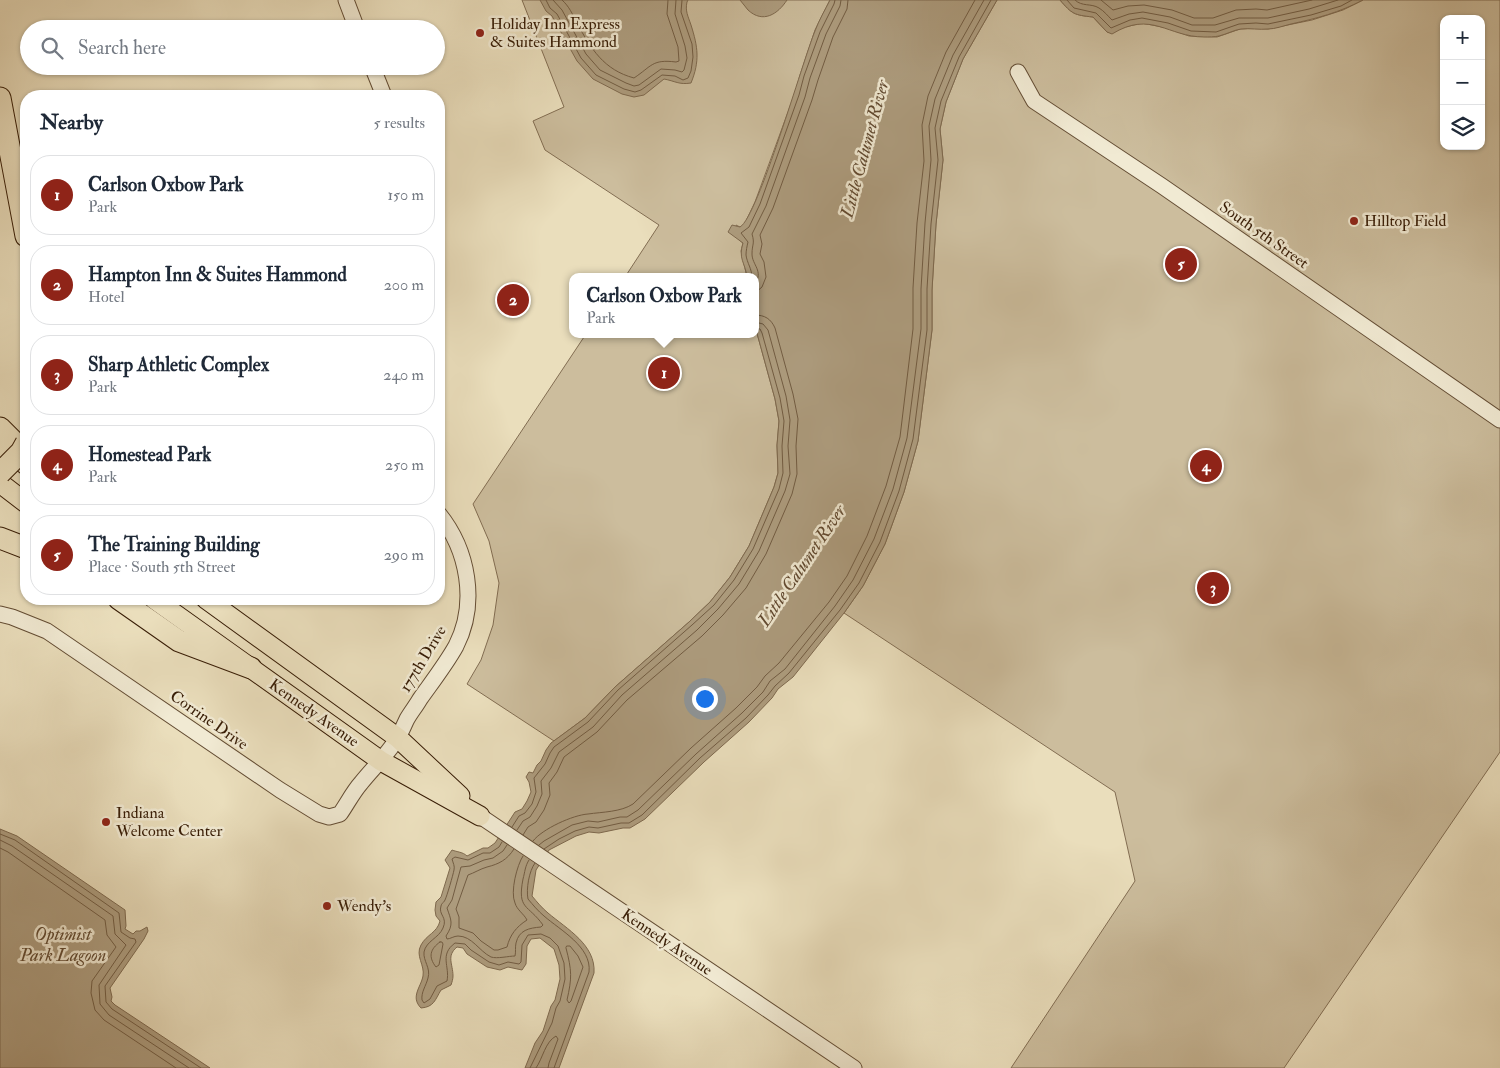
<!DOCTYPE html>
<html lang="en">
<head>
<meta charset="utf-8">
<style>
	body { margin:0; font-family:"IM FELL Double Pica",serif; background:#f6f6f7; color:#1f2937 }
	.controls { position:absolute; right:15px; top:15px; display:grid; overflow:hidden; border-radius:10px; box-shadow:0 1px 4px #0004 }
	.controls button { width:45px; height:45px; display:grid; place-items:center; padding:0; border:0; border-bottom:1px solid #e0e1e3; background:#fff; color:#1f2937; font:25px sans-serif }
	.you { position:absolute; left:704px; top:698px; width:18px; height:18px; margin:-12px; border:4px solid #fff; border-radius:50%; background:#1a73e8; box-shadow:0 0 0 8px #1a73e833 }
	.badge { display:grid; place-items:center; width:32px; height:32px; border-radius:50%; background:#8f2418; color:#fff; font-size:16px; font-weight:700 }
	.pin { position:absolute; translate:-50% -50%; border:2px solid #fff; box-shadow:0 1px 5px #0006 }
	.popup { position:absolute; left:569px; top:273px; width:190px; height:65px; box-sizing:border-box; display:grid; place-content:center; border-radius:10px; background:#fff; filter:drop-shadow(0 1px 4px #0005); font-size:16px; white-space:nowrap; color:#747a83 }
	.popup b { font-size:19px; color:#1f2937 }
	.popup::after { content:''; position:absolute; left:50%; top:100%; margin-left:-10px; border:10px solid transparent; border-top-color:#fff }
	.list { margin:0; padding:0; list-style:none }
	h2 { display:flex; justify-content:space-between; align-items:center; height:65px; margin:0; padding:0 20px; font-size:21px }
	h2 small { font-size:16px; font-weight:400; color:#747a83 }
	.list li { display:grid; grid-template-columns:32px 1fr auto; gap:15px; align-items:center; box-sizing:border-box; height:80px; margin:0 10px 10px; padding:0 10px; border:1px solid #e0e1e3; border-radius:20px }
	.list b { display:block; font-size:19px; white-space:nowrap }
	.list p { margin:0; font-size:16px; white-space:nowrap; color:#747a83 }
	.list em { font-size:16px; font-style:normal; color:#747a83 }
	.icon { flex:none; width:28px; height:28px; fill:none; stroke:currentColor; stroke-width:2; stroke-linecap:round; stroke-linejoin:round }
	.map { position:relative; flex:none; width:1500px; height:1068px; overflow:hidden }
	.search { position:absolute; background:#fff; box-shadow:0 1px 4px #0004; left:20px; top:20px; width:425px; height:55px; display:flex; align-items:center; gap:12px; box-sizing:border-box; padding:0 18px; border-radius:28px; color:#747a83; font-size:19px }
	.panel { position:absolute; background:#fff; box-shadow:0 1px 4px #0004; left:20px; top:90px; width:425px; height:515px; border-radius:20px }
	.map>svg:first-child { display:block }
	.green { fill:#ccbd9d; stroke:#826d52; fill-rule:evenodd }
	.water { fill:#ad9c7e; stroke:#7e694e }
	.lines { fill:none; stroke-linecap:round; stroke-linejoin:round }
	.shore { stroke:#725c42; stroke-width:1 }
	.minor-casing { stroke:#644d34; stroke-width:17 }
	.major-casing { stroke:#381d06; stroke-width:21 }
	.highway-casing { stroke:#381d06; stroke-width:23 }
	.minor { stroke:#f1ead3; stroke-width:15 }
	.major { stroke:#eadebc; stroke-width:19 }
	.highway { stroke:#eadebc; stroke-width:21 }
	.highway-bridge-casing { stroke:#381d06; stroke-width:23; stroke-linecap:butt }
	.highway-bridge { stroke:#eadebc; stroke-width:21 }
	.poi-dot { fill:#8f2418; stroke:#f1ead3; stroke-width:2 }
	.labels { text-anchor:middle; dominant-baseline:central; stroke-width:5; stroke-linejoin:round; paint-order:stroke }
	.poi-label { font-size:16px; fill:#381d06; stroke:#f1ead3; text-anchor:start }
	.street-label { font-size:16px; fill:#381d06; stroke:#f1ead3 }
	.water-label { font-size:18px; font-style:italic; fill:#614930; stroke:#f1ead3 }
</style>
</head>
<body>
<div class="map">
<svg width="1500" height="1068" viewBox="0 0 1500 1068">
	<rect width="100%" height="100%" fill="#eadebc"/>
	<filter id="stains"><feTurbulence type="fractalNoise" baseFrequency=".004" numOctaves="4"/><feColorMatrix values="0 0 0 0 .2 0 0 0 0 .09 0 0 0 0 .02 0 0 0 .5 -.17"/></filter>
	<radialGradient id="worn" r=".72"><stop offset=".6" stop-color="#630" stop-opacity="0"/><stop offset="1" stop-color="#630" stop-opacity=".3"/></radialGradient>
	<g class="green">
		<path d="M522,0H830L815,30L800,75L795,93L755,202L744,225L740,227L736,225L739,240L743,243L741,251L747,277H625L659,225L545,150L533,121L564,107Z"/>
		<path d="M997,0H1060C1072,14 1074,15 1093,17L1107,32L1112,33L1121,28L1142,23L1167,28L1189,36L1217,37L1240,29L1256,28L1268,29L1312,20L1343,10L1363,0H1500V752L1284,1068H1011L1135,881L1115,792L844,613L863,586L885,544L904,492L918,441L932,330V290L936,224L943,160L940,129L946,102L963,59ZM1444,19H1481V146H1444Z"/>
		<path d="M755,326L775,399L779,421L777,446L778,473L774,487L749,546L730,577L710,602L689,622L615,687L585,718L554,741L467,684L481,660L493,625L499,583L489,541L473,504L586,334H755Z"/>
	</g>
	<g class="water">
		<path d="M540,0H688L687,2C685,11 688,16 691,25C698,47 700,61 691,83C679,85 675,81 664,79L644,95L634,97L622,94L593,79L577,61L552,16L546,11Z"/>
		<path d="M740,0H787C778,14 763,24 748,10C745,7 743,3 740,0Z"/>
		<path d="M830,0H997L963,59L946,102L940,129L943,160L936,224L932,290V330L918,441L904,492L885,544L863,586L844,613L793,677L778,689L772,698L749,722L704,762L645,819L630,828H623L599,833L589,832L576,836L549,850L536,870L532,896C537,902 542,908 548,913C567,929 596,945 594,973L559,1068H525L535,1043L543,1031L551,1006L555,1000L560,979L559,965L554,949L540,938L531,939L527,946L526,964L522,970L508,967L500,970L487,967L467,954L463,948L457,947C446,956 453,964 453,976C453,979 452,982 451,985L441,990C435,1000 434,1007 421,1008C410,997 421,987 423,976C425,965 415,956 421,945C427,934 437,933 440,921L436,916L435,910L436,902L441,897L450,868L445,860L452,850C457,852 463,852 467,856L483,848H488L495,843L515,812L522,809L527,801L531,792L529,782L526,777L529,772L533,773L537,765L541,761L546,750L551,743L585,718L615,687L689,622L710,602L730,577L749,546L774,487L778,473L777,445L779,421L775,399L755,326V277H747C745,262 738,259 743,243L728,232L732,225L740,227C758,217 803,60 815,31C819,20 825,10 830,0Z"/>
		<path d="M1060,0H1363C1338,13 1318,18 1291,24C1283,26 1275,29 1268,29C1259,30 1250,28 1241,29C1234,30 1227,34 1219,36C1214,37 1209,37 1204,37C1168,37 1151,10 1112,34L1107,32L1093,17C1074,15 1072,14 1060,0Z"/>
		<path d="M0,829L17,836L125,910L126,926L125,929L133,934L136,931H140L147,927L148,931L144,939L110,988L112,997L111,1001L115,1005L210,1068H0Z"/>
	</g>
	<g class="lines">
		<g class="shore">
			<path d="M546,0L550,8L557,14L581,58L596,75L624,89L635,92L641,90L662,75L675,76L683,80L688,78L691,71L693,57L692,44L681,12L682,0"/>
			<path d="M553,0L562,10L586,54L600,70L626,83L634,86L639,85L661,69L675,70L682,72L684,70L687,58L685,46L675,14L676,0"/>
			<path d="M562,0C569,6 573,15 577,23C591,49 604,70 634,78C652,66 652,59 676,62L679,61L678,47L667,14L668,0"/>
			<path d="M1067,0L1074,8L1096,13L1111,28L1130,20L1142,18L1168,23L1191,31L1216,32L1239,24L1256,23L1268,24L1311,15L1341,6L1352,0"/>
			<path d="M1075,0C1082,7 1091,3 1099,8C1104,11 1108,16 1112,20L1129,14L1143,12L1170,17L1192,25H1215L1239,18H1268L1309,9L1338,0"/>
			<path d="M1101,0L1113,10L1128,6L1144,5L1172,10L1194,18H1213L1236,10L1256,9L1267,10L1312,0"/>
			<path d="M752,277C752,269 747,263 746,255C746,251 747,246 748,242L741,233L749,227L760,204L799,95L804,76L820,32L834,4L835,0"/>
			<path d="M755,284C764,271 752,265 752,254C752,244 755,244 752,234L766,206L805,97L810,78L826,34L840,6L841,0"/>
			<path d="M755,293L762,287L766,277L764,262L760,254L762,244L760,235L773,208L812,100L818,80L833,37L847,9L848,0"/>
			<path d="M512,827L519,816L525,813L532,804L536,792L534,778L545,764L550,753L554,747L588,722L618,690L692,625L714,605L734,580L753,549L779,489L783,473L782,446L784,421L780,398L762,333L760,329L755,328"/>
			<path d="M517,830L523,821L530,817L537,806L542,794L541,781L551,768L559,752L593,727L622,695L697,630L718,609L739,584L759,551L785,491L790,474L788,446L790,420L786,396L768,330L763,324L755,322"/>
			<path d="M0,834L15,840L119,913L121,932L130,938L135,939L136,942L105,986L106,1002L112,1009L201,1068"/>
			<path d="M523,835L528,827L536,822L544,810L550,795L549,783L557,772L564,757L597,732L627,700L702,636L723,615L746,588L766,554L792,494L797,474L796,446L798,419L793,394L775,328C771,319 765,315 755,315"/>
			<path d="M0,840L12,846L113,916L115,934L126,945L99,985L100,1004L109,1015L189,1068"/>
			<path d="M533,841C542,829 573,815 588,814C602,812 621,812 633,804L691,748L736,708L757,687L765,676L779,663L829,602L847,576L867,536L886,486L900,437L913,329V288L917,223L924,161L922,125L928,96L946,52L975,0"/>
			<path d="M502,842L499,847L490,853H483L468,860L455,857L452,859C453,863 455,866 454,870C453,875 447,896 445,900C443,904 442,902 441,906C438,915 448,917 443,928C439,938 426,941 424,952C423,961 431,968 428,978C426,986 421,992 422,1000L424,1003L430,999L437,986L447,981C450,966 439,955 455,943L465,944L471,950L489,962L499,965L508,962L519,964L521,962L522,945L528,935L541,934L550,938L558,946L564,963L565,979L560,1001L556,1008L552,1023L530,1068"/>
			<path d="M507,845L503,851L493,858L484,860L470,866L461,867L452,900L447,908C451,920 454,924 446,936L447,939C450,939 454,936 458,936C472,936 479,951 491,957C497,959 509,956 515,956C516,952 515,947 516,943C519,930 529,928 541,927L543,925C528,904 517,910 523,879C525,872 525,866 529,860"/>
			<path d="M539,845L544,841L572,825L588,821L598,822L620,817H627L638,810L696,754L742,713L763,692L770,681L785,669L835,606L853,580L874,539L893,489L907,438L921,329V289L925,223L931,160L929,126L935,99L953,55L984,0"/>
			<path d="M0,848L8,852L105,920L107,935L116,947L92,981L91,993L95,1010L104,1020L176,1068"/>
			<path d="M514,849C507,860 499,864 487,867C480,869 474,873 468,875L456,909L459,917V928L473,933L481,941L494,950H498L507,947C510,935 516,927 527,920C524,914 517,910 515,903C510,892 517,865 523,856"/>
			<path d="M544,849L559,839L575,831L589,827L598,828L621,823H629L642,815L700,758L746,718L768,695L775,686L789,673L840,610L859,583L880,542L899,491L913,439L927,330V289L931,224L938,160L935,128L941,101L959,57L991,0"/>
			<path d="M535,863C529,871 526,889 528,899C533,905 538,911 544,916C560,930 592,947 589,972L554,1068"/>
			<path d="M440,942H442L443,944L439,965L436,967C428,957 430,949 440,942Z"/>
			<path d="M567,946H570L578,956L583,967L571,1001L569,1003L567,1000C572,978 572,971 566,948Z"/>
			<path d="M536,1068C543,1058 545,1042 556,1036L558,1039L549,1063L548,1068"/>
		</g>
		<defs>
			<g id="minor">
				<path d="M346,0L357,29"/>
				<path d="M372,66L384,96"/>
				<path d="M1018,72L1034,101L1162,186L1500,420"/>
				<path d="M0,614L12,617L47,631L280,790L319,814L329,817L340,814C347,804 353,792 361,783C373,768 387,755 397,739C401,733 404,725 407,719C411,712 416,706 420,699C432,682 446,664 456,646C478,603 468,550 439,514"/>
				<path d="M480,816L854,1068"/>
			</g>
			<g id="major">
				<path d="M0,445L26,465"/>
				<path d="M0,483L26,503"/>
				<path d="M154,599L381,761L480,816"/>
				<path d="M206,599L398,738L460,796"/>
			</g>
			<g id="highway">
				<path d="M0,98L26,236"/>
				<path d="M0,428L26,454"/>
				<path d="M0,538L26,548"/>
				<path d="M119,599L179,641L251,668"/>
			</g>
		</defs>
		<use href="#minor" class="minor-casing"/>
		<use href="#major" class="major-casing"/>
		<use href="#highway" class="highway-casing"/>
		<use href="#minor" class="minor"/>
		<use href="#major" class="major"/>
		<use href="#highway" class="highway"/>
		<defs>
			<path id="highway-bridge" d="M0,473L21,452L26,443"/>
		</defs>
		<use href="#highway-bridge" class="highway-bridge-casing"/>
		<use href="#highway-bridge" class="highway-bridge"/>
	</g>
	<g class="poi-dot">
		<circle cx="480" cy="33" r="5"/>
		<circle cx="1354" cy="221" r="5"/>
		<circle cx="106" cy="822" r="5"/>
		<circle cx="327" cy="906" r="5"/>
	</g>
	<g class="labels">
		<g class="poi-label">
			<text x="490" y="24">Holiday Inn Express<tspan x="490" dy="18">&amp; Suites Hammond</tspan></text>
			<text x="1364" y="221">Hilltop Field</text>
			<text x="116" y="813">Indiana<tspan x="116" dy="18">Welcome Center</tspan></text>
			<text x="337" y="906">Wendy's</text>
		</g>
		<g class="street-label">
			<text transform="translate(1264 235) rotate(35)">South 5th Street</text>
			<text transform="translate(423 659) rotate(-59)">177th Drive</text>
			<text transform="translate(314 713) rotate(35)">Kennedy Avenue</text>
			<text transform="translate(209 720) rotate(35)">Corrine Drive</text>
			<text transform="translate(667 942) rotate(34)">Kennedy Avenue</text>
		</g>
		<g class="water-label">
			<text transform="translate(865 149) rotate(-75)">Little Calumet River</text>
			<text transform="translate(802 566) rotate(-56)">Little Calumet River</text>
			<text x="63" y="934">Optimist<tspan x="63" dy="21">Park Lagoon</tspan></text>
		</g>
	</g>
	<rect width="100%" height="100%" filter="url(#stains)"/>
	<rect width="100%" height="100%" fill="url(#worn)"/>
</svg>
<div class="controls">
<button>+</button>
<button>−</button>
<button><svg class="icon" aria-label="layers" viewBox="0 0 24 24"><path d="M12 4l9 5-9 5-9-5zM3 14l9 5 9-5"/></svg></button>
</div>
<div class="you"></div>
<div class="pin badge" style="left:664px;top:373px">1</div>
<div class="popup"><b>Carlson Oxbow Park</b>Park</div>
<div class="pin badge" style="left:513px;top:300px">2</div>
<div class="pin badge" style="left:1213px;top:588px">3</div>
<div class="pin badge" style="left:1206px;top:466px">4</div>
<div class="pin badge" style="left:1181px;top:264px">5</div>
<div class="search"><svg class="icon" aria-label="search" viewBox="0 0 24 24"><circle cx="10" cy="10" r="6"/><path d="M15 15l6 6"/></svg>Search here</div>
<section class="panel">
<h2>Nearby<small>5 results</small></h2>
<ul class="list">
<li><span class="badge">1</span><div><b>Carlson Oxbow Park</b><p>Park</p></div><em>150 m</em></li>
<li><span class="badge">2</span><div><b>Hampton Inn &amp; Suites Hammond</b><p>Hotel</p></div><em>200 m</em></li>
<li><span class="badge">3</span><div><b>Sharp Athletic Complex</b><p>Park</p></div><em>240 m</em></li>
<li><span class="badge">4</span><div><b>Homestead Park</b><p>Park</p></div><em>250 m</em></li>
<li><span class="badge">5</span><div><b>The Training Building</b><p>Place · South 5th Street</p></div><em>290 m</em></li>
</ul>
</section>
</div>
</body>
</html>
